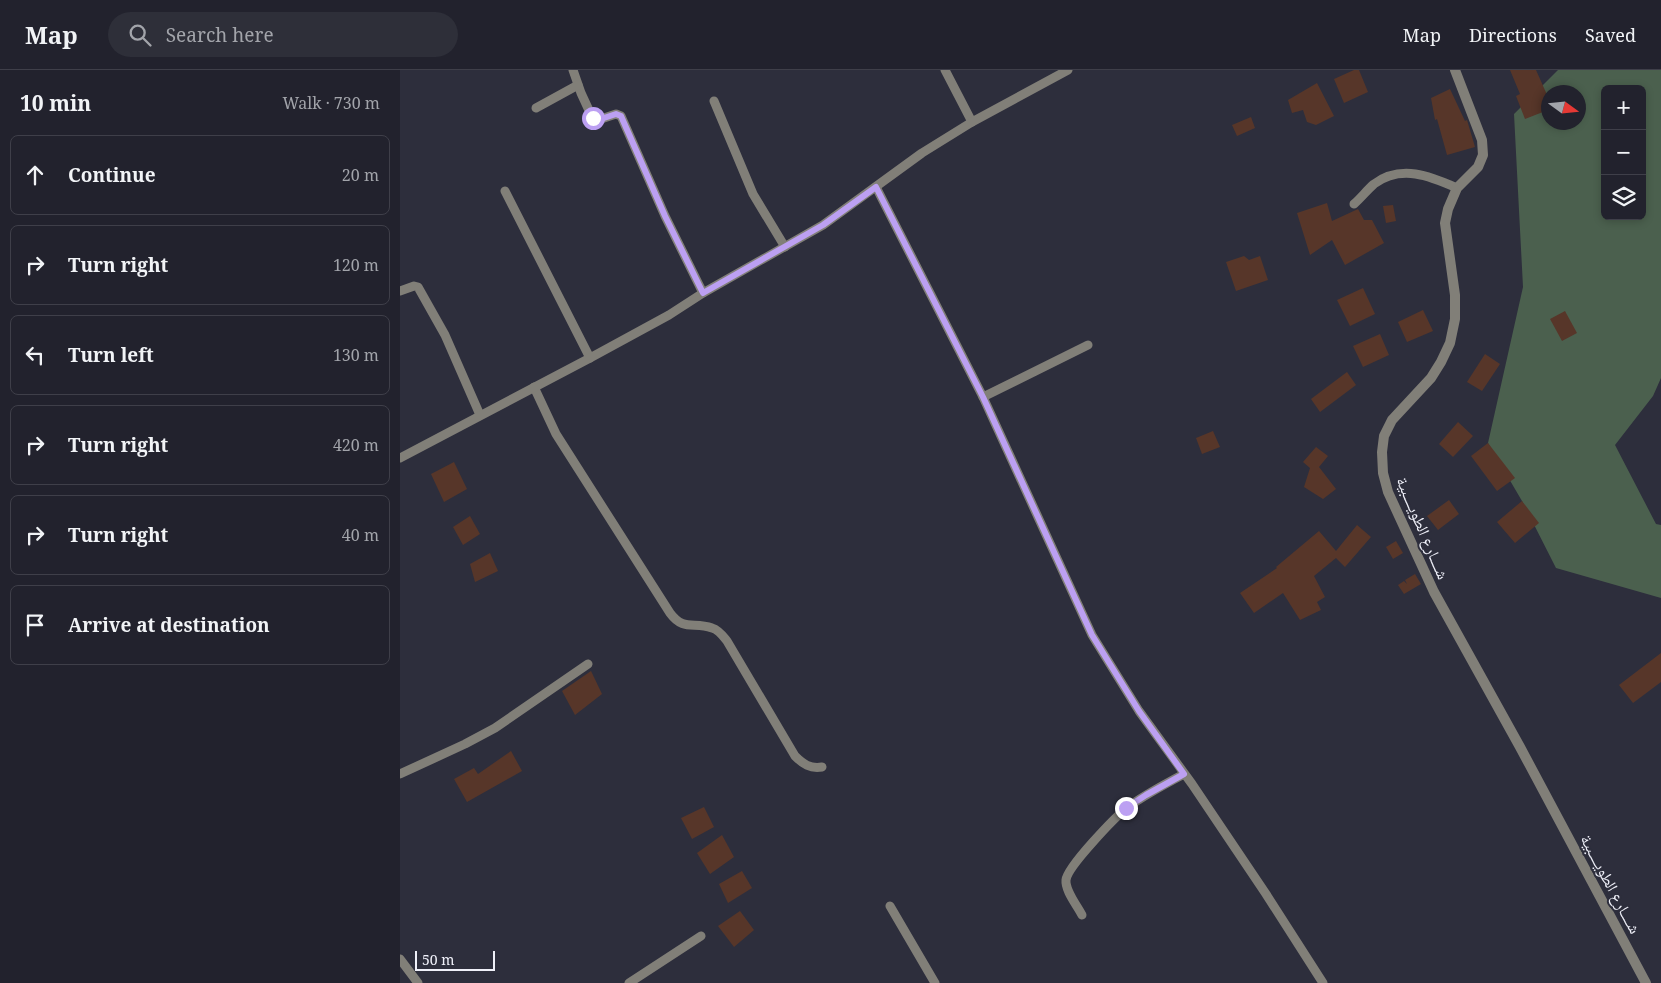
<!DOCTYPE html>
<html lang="en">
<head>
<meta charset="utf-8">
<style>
	body { margin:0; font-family:"Noto Serif","Noto Naskh Arabic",serif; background:#2e2f39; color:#f1f3f6 }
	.controls { position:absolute; right:15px; top:15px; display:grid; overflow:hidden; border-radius:8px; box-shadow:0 2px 8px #0003 }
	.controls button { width:45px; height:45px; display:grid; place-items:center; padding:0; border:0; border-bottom:1px solid #3f3f49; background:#22222d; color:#f1f3f6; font:25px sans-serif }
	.compass { position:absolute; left:1141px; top:15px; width:45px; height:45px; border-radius:50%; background:#22222d; box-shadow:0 2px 8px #0003; rotate:105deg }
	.scale { position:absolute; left:15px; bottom:12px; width:80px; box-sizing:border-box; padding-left:5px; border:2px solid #eff0f9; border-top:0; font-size:14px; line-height:18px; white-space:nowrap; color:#eff0f9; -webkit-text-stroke:4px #2d2e3c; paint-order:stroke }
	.stop { position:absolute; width:15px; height:15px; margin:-11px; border:4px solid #bca0f2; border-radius:50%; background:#fff }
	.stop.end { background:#bca0f2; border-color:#fff; box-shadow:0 1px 5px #0008 }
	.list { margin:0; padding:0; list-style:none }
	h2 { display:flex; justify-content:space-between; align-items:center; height:65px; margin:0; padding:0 20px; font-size:21px }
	h2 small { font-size:16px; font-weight:400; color:#a2a4aa }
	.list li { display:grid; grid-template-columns:32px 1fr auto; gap:15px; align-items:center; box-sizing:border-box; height:80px; margin:0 10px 10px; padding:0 10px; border:1px solid #3f3f49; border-radius:8px }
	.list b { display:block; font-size:19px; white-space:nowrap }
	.list em { font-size:16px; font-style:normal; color:#a2a4aa }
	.icon { flex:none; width:28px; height:28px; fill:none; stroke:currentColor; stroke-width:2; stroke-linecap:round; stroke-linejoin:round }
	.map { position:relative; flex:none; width:1261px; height:913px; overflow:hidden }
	header { display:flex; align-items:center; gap:30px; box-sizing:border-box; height:70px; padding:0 25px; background:#22222d; border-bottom:1px solid #3f3f49 }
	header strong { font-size:24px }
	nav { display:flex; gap:28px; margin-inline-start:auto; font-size:18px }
	.search { width:350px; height:45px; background:#2e2f39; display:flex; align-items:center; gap:12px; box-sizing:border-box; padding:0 18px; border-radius:28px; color:#a2a4aa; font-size:19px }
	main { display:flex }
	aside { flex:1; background:#22222d }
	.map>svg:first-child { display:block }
	.green { fill:#4b604e; fill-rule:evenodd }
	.building { fill:#573629 }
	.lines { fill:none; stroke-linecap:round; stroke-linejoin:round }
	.minor { stroke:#817f78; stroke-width:9 }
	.tertiary { stroke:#817f78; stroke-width:10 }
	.route { stroke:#bca0f2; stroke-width:6 }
	.labels { text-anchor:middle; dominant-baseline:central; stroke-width:4; stroke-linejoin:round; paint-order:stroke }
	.street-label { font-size:16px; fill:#eff0f9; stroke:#2d2e3c }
</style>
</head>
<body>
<header>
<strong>Map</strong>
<div class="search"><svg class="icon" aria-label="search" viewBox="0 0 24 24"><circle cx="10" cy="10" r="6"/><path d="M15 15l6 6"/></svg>Search here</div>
<nav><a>Map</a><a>Directions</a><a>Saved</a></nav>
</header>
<main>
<aside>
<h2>10 min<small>Walk · 730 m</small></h2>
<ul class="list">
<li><svg class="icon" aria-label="ahead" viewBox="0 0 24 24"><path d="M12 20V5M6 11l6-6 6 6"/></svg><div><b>Continue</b></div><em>20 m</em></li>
<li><svg class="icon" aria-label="right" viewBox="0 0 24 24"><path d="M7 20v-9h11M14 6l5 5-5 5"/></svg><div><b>Turn right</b></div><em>120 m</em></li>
<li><svg class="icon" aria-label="left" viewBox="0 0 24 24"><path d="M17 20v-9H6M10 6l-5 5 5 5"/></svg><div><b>Turn left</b></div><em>130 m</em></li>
<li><svg class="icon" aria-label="right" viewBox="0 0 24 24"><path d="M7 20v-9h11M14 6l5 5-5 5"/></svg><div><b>Turn right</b></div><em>420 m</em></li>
<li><svg class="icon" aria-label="right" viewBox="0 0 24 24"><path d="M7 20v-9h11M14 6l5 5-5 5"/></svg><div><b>Turn right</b></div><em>40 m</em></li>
<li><svg class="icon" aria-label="arrive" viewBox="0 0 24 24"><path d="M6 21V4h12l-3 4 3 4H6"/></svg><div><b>Arrive at destination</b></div></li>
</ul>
</aside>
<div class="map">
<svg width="1261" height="913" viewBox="0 0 1261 913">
	<rect width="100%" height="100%" fill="#2d2e3c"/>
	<path class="green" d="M1158,0H1261V308L1253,326L1215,375L1256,454L1261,455V528L1156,498L1122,431L1088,373L1123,217L1114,44ZM1205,19H1242V146H1205ZM1148,22H1178V52H1148Z"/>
	<g class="building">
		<path d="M954,0H959L968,22L944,33L934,9Z"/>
		<path d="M1110,0H1136L1148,27V40L1125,49L1116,26L1120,24Z"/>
		<path d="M917,13L934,46L916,55L907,52L903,40L892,43L888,30Z"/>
		<path d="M1050,19L1065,51L1067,50L1075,77L1047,85L1037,49L1035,50L1031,28Z"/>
		<path d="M851,47L855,58L837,66L832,55Z"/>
		<path d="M927,133L932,151L958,139L964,150H972L984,173L945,195L932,170L910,185L897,143Z"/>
		<path d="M993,135L996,151L986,153L983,136Z"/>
		<path d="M844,186L849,190L860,186L868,210L836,221L826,192Z"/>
		<path d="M963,218L975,244L950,256L937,230Z"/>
		<path d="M1023,240L1033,261L1007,272L998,252Z"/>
		<path d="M1165,241L1177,263L1162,271L1150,249Z"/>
		<path d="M980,264L989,285L963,297L953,276Z"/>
		<path d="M1085,284L1100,294L1082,321L1067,312Z"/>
		<path d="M947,302L956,315L920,342L911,329Z"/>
		<path d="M1058,352L1073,366L1053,387L1039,374Z"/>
		<path d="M813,361L820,377L802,384L796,368Z"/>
		<path d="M1088,373L1115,408L1097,421L1071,386Z"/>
		<path d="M916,377L928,386L919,397L936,419L923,429L904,417L910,398L903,392Z"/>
		<path d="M54,392L67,419L44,432L31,404Z"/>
		<path d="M1049,430L1059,444L1038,460L1027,446Z"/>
		<path d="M1122,431L1139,453L1115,473L1097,452Z"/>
		<path d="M70,446L80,464L63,475L53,457Z"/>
		<path d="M957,455L971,467L945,497L936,488L914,506L925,527L917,532L921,540L900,550L883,523L854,543L840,523L877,498L876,497L919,461L936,481Z"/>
		<path d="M996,471L1003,483L993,489L986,477Z"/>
		<path d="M90,483L98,501L75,512L70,494Z"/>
		<path d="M1015,504L1021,514L1004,524L998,515L1004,511L1007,514L1005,510Z"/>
		<path d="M1261,583V612L1233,633L1219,615Z"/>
		<path d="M191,601L202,624L175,645L162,621Z"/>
		<path d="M111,681L122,701L67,732L54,709L74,698L78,704Z"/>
		<path d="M304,737L314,757L292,769L281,748Z"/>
		<path d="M322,765L334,787L310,804L297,783Z"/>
		<path d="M342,801L352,818L328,833L319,814Z"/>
		<path d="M340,841L354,860L334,877L318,856Z"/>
	</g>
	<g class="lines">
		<g class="minor">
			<path d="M173,0L181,23L193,49L198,50L216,44L221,46L265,146L303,223"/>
			<path d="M545,0L572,52"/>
			<path d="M314,31L353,124L385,177"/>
			<path d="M136,38L178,15"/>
			<path d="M476,117L583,327L692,565L739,641L792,714L866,824L923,913"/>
			<path d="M105,121L190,288"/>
			<path d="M954,134C961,128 967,120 974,114C1001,94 1030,106 1057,118"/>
			<path d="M0,221L14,216L18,217L45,265L80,345"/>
			<path d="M134,317L156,364L270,543C284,562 294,551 312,558C319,560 323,566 327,571L395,686C403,694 410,699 422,697"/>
			<path d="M583,327L688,275"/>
			<path d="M0,388L190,288L269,245L303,223L423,155L522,83L572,52L668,0"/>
			<path d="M0,704L65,674L95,658L188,594"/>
			<path d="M490,836L535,913"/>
			<path d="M682,845C677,835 665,821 666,810C667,797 716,746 728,737C746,724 765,714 784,704"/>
			<path d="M0,889L18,913"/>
			<path d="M229,913L301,866"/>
		</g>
		<path class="tertiary" d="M1055,0L1082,70L1083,85L1078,97L1057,118L1048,139L1045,153L1055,225V249L1050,273L1041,292L1031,308L992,350L984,366L982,382L983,403L988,422L1034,522L1120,677L1246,913"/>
	</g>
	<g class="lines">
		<path class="route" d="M193,48L198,50L216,44L221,46L265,146L303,223L423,155L476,117L583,327L692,565L739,641L784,704L746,725L726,738"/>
	</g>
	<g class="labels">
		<g class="street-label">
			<text transform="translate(1023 458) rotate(67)">شــــارع الطويــــبية</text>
			<text transform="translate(1211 814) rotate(62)">شــــارع الطويــــبية</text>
		</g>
	</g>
</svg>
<div class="controls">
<button>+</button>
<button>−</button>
<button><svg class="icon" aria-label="layers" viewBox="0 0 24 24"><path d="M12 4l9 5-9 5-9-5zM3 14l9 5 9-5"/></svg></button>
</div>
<svg class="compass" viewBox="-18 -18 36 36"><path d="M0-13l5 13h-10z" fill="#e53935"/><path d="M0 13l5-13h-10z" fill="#a2a4aa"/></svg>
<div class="scale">50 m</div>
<div class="stop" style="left:193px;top:48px"></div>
<div class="stop end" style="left:726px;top:738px"></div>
</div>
</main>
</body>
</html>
